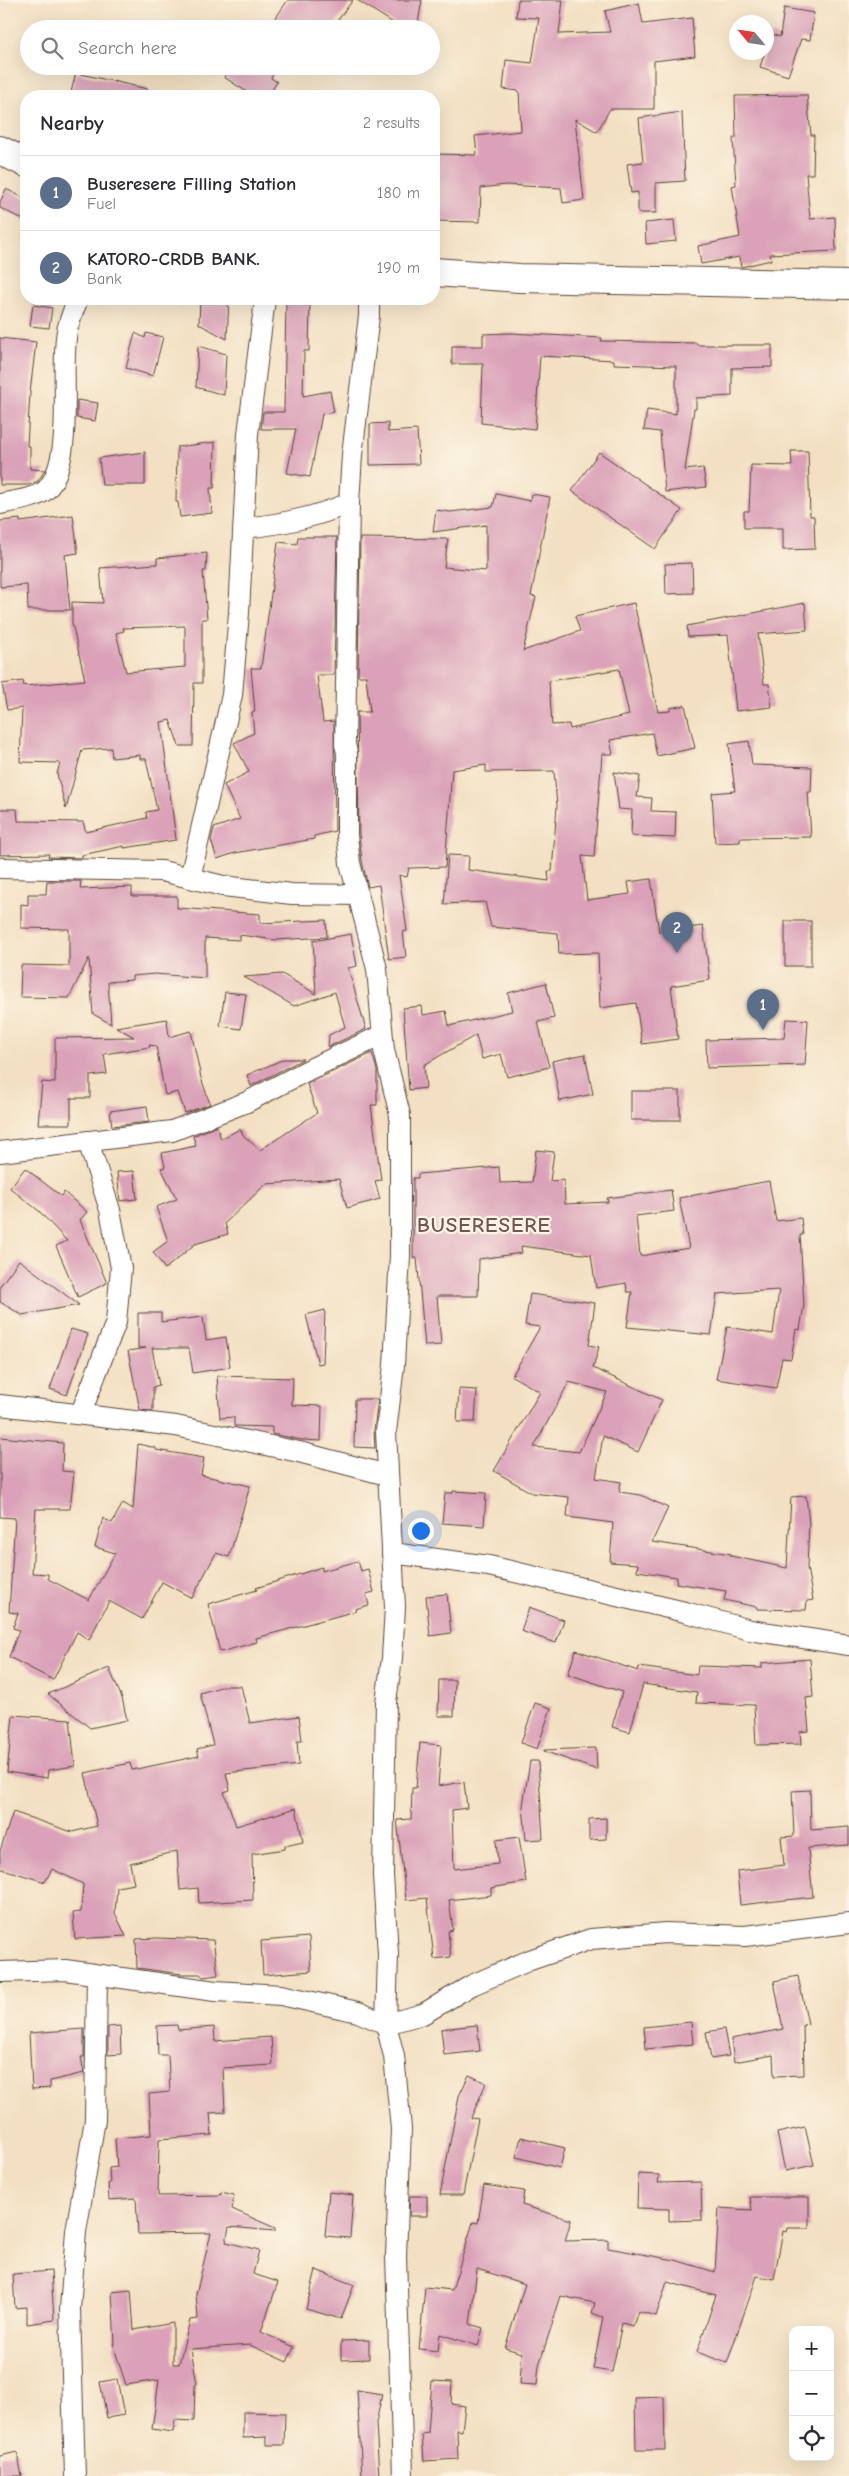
<!DOCTYPE html>
<html lang="en">
<head>
<meta charset="utf-8">
<style>
	body { margin:0; font-family:"Comic Neue",sans-serif; background:#f7f7f7; color:#2b2b33 }
	.controls { position:absolute; right:15px; bottom:15px; display:grid; overflow:hidden; border-radius:10px; box-shadow:0 5px 20px #0002 }
	.controls button { width:45px; height:45px; display:grid; place-items:center; padding:0; border:0; border-bottom:1px solid #e1e1e2; background:#fff; color:#2b2b33; font:25px sans-serif }
	.compass { position:absolute; left:729px; top:15px; width:45px; height:45px; border-radius:50%; background:#fff; box-shadow:0 5px 20px #0002; rotate:299deg }
	.you { position:absolute; left:420px; top:1530px; width:18px; height:18px; margin:-12px; border:4px solid #fff; border-radius:50%; background:#1a73e8; box-shadow:0 0 0 8px #1a73e833 }
	.badge { display:grid; place-items:center; width:32px; height:32px; border-radius:50%; background:#0b8043; color:#fff; font-size:16px; font-weight:700 }
	.pin { position:absolute; translate:-50% -41px; filter:drop-shadow(0 1px 2px #0008) }
	.pin::after { content:''; position:absolute; top:26px; width:18px; height:15px; background:inherit; clip-path:polygon(0 0,100% 0,50% 100%) }
	.list { margin:0; padding:0; list-style:none }
	h2 { display:flex; justify-content:space-between; align-items:center; height:65px; margin:0; padding:0 20px; font-size:21px }
	h2 small { font-size:16px; font-weight:400; color:#7c7c81 }
	.list li { display:grid; grid-template-columns:32px 1fr auto; gap:15px; align-items:center; box-sizing:border-box; height:75px; padding:0 20px; border-top:1px solid #e1e1e2 }
	.list b { display:block; font-size:19px; white-space:nowrap }
	.list p { margin:0; font-size:16px; white-space:nowrap; color:#7c7c81 }
	.list em { font-size:16px; font-style:normal; color:#7c7c81 }
	.icon { flex:none; width:28px; height:28px; fill:none; stroke:currentColor; stroke-width:2; stroke-linecap:round; stroke-linejoin:round }
	.map { position:relative; flex:none; width:849px; height:2476px; overflow:hidden }
	.search { position:absolute; background:#fff; box-shadow:0 5px 20px #0002; left:20px; top:20px; width:420px; height:55px; display:flex; align-items:center; gap:12px; box-sizing:border-box; padding:0 18px; border-radius:28px; color:#7c7c81; font-size:19px }
	.panel { position:absolute; background:#fff; box-shadow:0 5px 20px #0002; left:20px; top:90px; width:420px; height:215px; border-radius:20px }
	.map>svg:first-child { display:block }
	.building { fill:#daa1b8; fill-rule:evenodd }
	.lines { fill:none; stroke-linecap:round; stroke-linejoin:round }
	.street-casing { stroke:#574537; stroke-width:22 }
	.secondary-casing { stroke:#574537; stroke-width:30 }
	.street { stroke:#fff; stroke-width:20 }
	.secondary { stroke:#fff; stroke-width:28 }
	.labels { text-anchor:middle; dominant-baseline:central; stroke-width:4.5; stroke-linejoin:round; paint-order:stroke }
	.district-label { font-size:21px; font-weight:bold; letter-spacing:1px; fill:#735454; stroke:#fcf5e5 }
</style>
</head>
<body>
<div class="map">
<svg width="849" height="2476" viewBox="0 0 849 2476">
	<rect width="100%" height="100%" fill="#fcf5e5"/>
	<filter id="ink" filterUnits="userSpaceOnUse"><feTurbulence type="fractalNoise" baseFrequency=".02" numOctaves="2"/><feDisplacementMap in="SourceGraphic" scale="10" xChannelSelector="R" yChannelSelector="G"/><feConvolveMatrix kernelMatrix="1 2 1 2 8 2 1 2 1" color-interpolation-filters="sRGB"/></filter>
	<filter id="wash" filterUnits="userSpaceOnUse"><feTurbulence type="fractalNoise" baseFrequency=".0096" numOctaves="4" result="noise"/><feDisplacementMap in="SourceGraphic" scale="20" xChannelSelector="R" yChannelSelector="G"/><feGaussianBlur stdDeviation="1.12" result="paint"/><feColorMatrix in="noise" values="0 0 0 0 0 0 0 0 0 0 0 0 0 0 0 0 0 1.4 0 .05"/><feComposite in="paint" operator="in"/></filter>
	<g filter="url(#wash)">
		<rect width="100%" height="100%" fill="#f3e0c2"/>
		<g id="blocks">
			<g class="building">
				<path d="M288,0H353L331,29H268Z"/>
				<path d="M357,0H422L417,29H403Z"/>
				<path d="M518,0H563L559,34L610,32L605,11L639,3L643,24L692,18L695,56L654,61V109H610L597,132L575,119L584,200L563,203L561,188L506,185L481,188L480,222L434,221V154L477,155L475,136L521,131L519,91L503,89L506,60L532,63L539,18L516,17Z"/>
				<path d="M784,8L814,13L810,40L801,39L788,76L760,67L771,34L780,37Z"/>
				<path d="M232,66H278L271,78L277,82L268,96H253L224,77Z"/>
				<path d="M76,73L148,89L147,96H70Z"/>
				<path d="M807,95L811,135H814L813,174H806L810,219L835,217L836,251L770,254L771,260L741,267L739,257L701,264L698,246L740,237L732,186L736,185L733,138H736L735,96Z"/>
				<path d="M682,112L685,181L656,183V213H638V192L631,193L627,164L643,162L639,118Z"/>
				<path d="M6,189L26,199V221L0,208V202Z"/>
				<path d="M674,220L676,241L646,244L645,223Z"/>
				<path d="M200,299H229L227,339L199,324Z"/>
				<path d="M286,302L310,303L309,351H304L303,396L330,391L334,412L322,414L310,477L287,473L296,429H261L263,412H284Z"/>
				<path d="M33,305L52,308L49,328L30,326Z"/>
				<path d="M135,333L145,338L146,333L163,337L153,376L126,368Z"/>
				<path d="M511,333L602,338L601,341L697,343V345H772V367L732,368V396L696,398V409H694L685,470L703,468L706,487L665,492L660,432L644,430L647,410L676,414V366L614,364V360L540,356L535,429L481,423L483,364H452V346H483V334Z"/>
				<path d="M0,338L36,342L30,392L27,446H30V469L45,470L38,481L29,485H0Z"/>
				<path d="M198,346L226,354L224,395L196,387Z"/>
				<path d="M77,400L98,403L95,421L77,418Z"/>
				<path d="M388,423V432L417,430L419,464L370,465V424Z"/>
				<path d="M215,442L214,488H210L212,513L180,517L178,502H176L177,447Z"/>
				<path d="M791,451H808L810,516H814L815,549L783,550V528H744V511H749L751,465L792,466Z"/>
				<path d="M145,452V485H102L99,458Z"/>
				<path d="M599,452L682,510L655,549L572,491Z"/>
				<path d="M496,494L530,501L531,494L550,497L531,596L536,597L523,651L580,631L575,616L634,603L658,712L670,711V708L685,705L695,748L657,756L652,733L610,740L613,754H602L594,857L582,856L587,900L630,894L628,882L651,879L659,932L703,926L710,980L671,986L678,1039L642,1044L636,1003L600,1008L598,953L559,954L558,933L491,927L485,902L444,904L448,855L469,856L468,870L549,881L548,872L552,871L557,806L554,771L486,772V765L452,770L445,867L409,868L407,877L399,875L407,931L403,932L406,957L389,959L379,885L368,887L362,861L359,834L357,712H370L366,676H358L360,538L448,539L444,567L486,571V525L433,532L436,510L450,512L493,507ZM619,669L629,715L570,729L569,724L552,725L549,681Z"/>
				<path d="M73,515L78,553L65,555L70,610H28L27,585L0,587V521L20,519V522Z"/>
				<path d="M298,537H337L334,675H317L323,722L334,721L335,831L314,836V839L235,853L217,859L211,840L214,828L240,819L224,785L249,772L234,743L254,733L252,712H255L251,668H261L278,542L297,544Z"/>
				<path d="M207,553L206,571H203L207,619H202V683H194L193,746H179L170,720L161,722L176,840L124,848V846L82,855V858L48,857L49,854L0,855V809H17L18,821L83,822L86,832L147,818L146,812L157,810L146,759H140V755L112,758L111,748L82,750L66,809L57,774L60,763L20,762L22,708L7,710L2,684L23,681L24,686L85,680L72,623V602L103,603L100,568L157,564V558ZM185,626V667L126,672L116,633L124,631L123,628Z"/>
				<path d="M692,563L693,593L666,594L665,564Z"/>
				<path d="M805,603L807,630L758,634L764,684H769L772,707L736,711L728,635L688,637L687,626Z"/>
				<path d="M749,741L752,765L812,767L811,792H808L811,837L740,838V842L715,843L712,793L735,791L729,744Z"/>
				<path d="M614,772L640,776L637,797L652,798L651,811L676,812L675,838L631,836L632,810L619,809Z"/>
				<path d="M47,881H81L80,889L132,887V896H177V908L260,914V923L326,920L327,937L276,940L240,935V940L205,938V978L155,974L132,976V980L108,982L111,1024L93,1014L89,958L69,998L20,997L21,965L69,966V929L21,928V904L28,905V894H46Z"/>
				<rect x="785" y="921" width="26" height="45"/>
				<path d="M351,934L357,966L348,968L366,1029L328,1047L329,1035L345,1027L335,992L294,1006L244,977L282,974L316,994L313,941Z"/>
				<path d="M546,983L554,1018L538,1022L549,1067L507,1077L501,1054L482,1059L476,1035L424,1065L426,1088L409,1090L403,1008L422,1006L423,1015L446,1011L449,1026L512,1011L508,993Z"/>
				<path d="M225,992L246,994L241,1029L220,1026Z"/>
				<path d="M167,1019L169,1037L191,1031L201,1078L210,1104L185,1113L178,1092L165,1095L156,1046L149,1045L150,1047L104,1054L107,1074L90,1076V1098H71V1124H38L42,1082L55,1083V1038L134,1037L116,1027Z"/>
				<path d="M786,1019L808,1020L805,1065L707,1068L706,1040L784,1038Z"/>
				<path d="M372,1053L377,1070V1105H371L381,1180L375,1181L380,1199L347,1208L339,1179L266,1184L225,1223L228,1234L195,1244L165,1269L153,1252L168,1241L156,1207L177,1199L161,1168L165,1167L162,1153L196,1146L193,1136L217,1126L221,1139L240,1129L244,1136L260,1150L317,1113L307,1084Z"/>
				<path d="M585,1054L593,1094L560,1101L552,1061Z"/>
				<path d="M284,1059H303L251,1086L247,1075Z"/>
				<rect x="631" y="1091" width="49" height="29"/>
				<path d="M147,1106L149,1122L112,1126L110,1111Z"/>
				<path d="M536,1150L554,1152L550,1181L564,1180L565,1204L608,1202L607,1198L671,1190L674,1211L636,1216L640,1256L689,1248L679,1198L769,1181L776,1221L801,1218L803,1235H800L804,1305L800,1330L796,1329L791,1359L782,1358L776,1388L716,1379L727,1327L773,1334L779,1290L717,1294L711,1335L627,1327L632,1292H627L626,1283L596,1288L591,1255L521,1246L522,1253L479,1259L478,1296H437L441,1345L425,1346L417,1258H413V1178H418V1174L499,1167L500,1183L532,1182Z"/>
				<path d="M25,1168L61,1196L64,1192L87,1212L80,1220L107,1283L78,1297L56,1246L67,1241L39,1211L10,1188Z"/>
				<path d="M134,1171L137,1199L120,1201L117,1172Z"/>
				<path d="M19,1260L79,1305L22,1315L0,1302V1286Z"/>
				<path d="M530,1294L595,1303L589,1345L599,1347L593,1368L662,1400L638,1452L603,1436L596,1478L621,1482L619,1492L641,1495L668,1508L652,1542L731,1554V1556L787,1568L791,1497L806,1496L809,1523L807,1568L813,1600L807,1601L806,1610L757,1609V1607L724,1600L726,1591L676,1583L677,1577L637,1571L638,1564L610,1562L613,1523L567,1517L569,1497L532,1493L494,1471L540,1392L512,1376L540,1327L525,1325ZM569,1382L607,1392L579,1452L534,1447Z"/>
				<path d="M325,1310L323,1363L318,1364L306,1315Z"/>
				<path d="M138,1313H161V1322L203,1317L206,1340L226,1337L230,1367L193,1373L189,1348H152L159,1385L153,1387V1411L140,1410L128,1351L146,1348H138Z"/>
				<path d="M71,1329L88,1334L67,1395L50,1389Z"/>
				<path d="M217,1376L293,1378L292,1405L322,1406L321,1441L302,1440L272,1434V1427L234,1426V1417L220,1418Z"/>
				<path d="M459,1389L477,1390L475,1422H457Z"/>
				<path d="M355,1399H378L374,1431L375,1448L354,1447Z"/>
				<path d="M0,1437L63,1443L62,1471L74,1472L70,1509H36L32,1573L48,1574V1579L89,1600L115,1553L95,1547L103,1518L112,1523L123,1503L133,1509L138,1444L156,1448V1450L204,1458L201,1475L250,1486L229,1557L216,1553L192,1598L162,1582L142,1619L109,1601L89,1640L77,1632L53,1680L9,1657L19,1630L13,1628L18,1613L9,1612L15,1518L0,1517Z"/>
				<path d="M453,1491L486,1493L484,1526L442,1523L445,1493H453Z"/>
				<path d="M358,1561L361,1571L368,1569L374,1592L366,1594L369,1605L355,1609L356,1611L256,1638L257,1642L220,1652L208,1604L257,1590L256,1588L322,1567V1571Z"/>
				<path d="M447,1594L451,1633L430,1636L426,1596Z"/>
				<path d="M529,1607L564,1620L556,1643L521,1631Z"/>
				<path d="M576,1650L638,1671L639,1667L697,1675L698,1666L762,1668V1663L810,1659L813,1697L806,1698L809,1731L800,1732L801,1744L756,1745L754,1705L696,1703L697,1692L643,1684L630,1732L612,1727L622,1692L568,1674Z"/>
				<path d="M109,1668L122,1698L127,1720L90,1728L48,1694Z"/>
				<path d="M439,1680H455L454,1716H438Z"/>
				<path d="M224,1686H241L250,1723L299,1716L302,1741H297L299,1765L226,1773L230,1790L224,1792L236,1826L296,1808L303,1842L285,1846V1849L252,1854L253,1900L199,1903L198,1888L180,1890L177,1851L130,1863L134,1884L117,1887L115,1913L126,1936L75,1939L73,1913L81,1912L83,1884L52,1869L45,1882L0,1868V1851L13,1812L72,1832L97,1826L85,1773L130,1763L132,1770L199,1756L197,1749L213,1745L200,1693Z"/>
				<path d="M535,1703L551,1708L537,1749L521,1743Z"/>
				<path d="M13,1715L70,1719L75,1766L48,1770L47,1778L7,1772Z"/>
				<path d="M420,1743L441,1745L438,1786L464,1782L467,1808L452,1810L454,1869L498,1864L496,1840L519,1837L526,1882L491,1888V1895L449,1900L453,1930L448,1931L451,1957L434,1959L427,1898L406,1900L397,1820L411,1819L412,1788H416Z"/>
				<path d="M596,1748L597,1770L544,1751V1750Z"/>
				<path d="M530,1761H538L543,1839L526,1840L523,1806Z"/>
				<path d="M810,1790L811,1830L849,1827V1845L808,1848L813,1897L740,1905L737,1871L784,1865L781,1837L794,1836L792,1791Z"/>
				<path d="M606,1818V1839L589,1840V1819Z"/>
				<path d="M309,1937L311,1971L263,1975L261,1941Z"/>
				<path d="M157,1938L213,1940L218,1975L203,1977L200,1974H182L137,1968L136,1939Z"/>
				<path d="M798,1976L808,2024L803,2025L804,2075L774,2076L773,2055L734,2062L731,2039L783,2029L774,1981Z"/>
				<path d="M691,2022L693,2044L646,2049L644,2027Z"/>
				<path d="M177,2025L178,2030L214,2027L215,2041L271,2037L273,2065L223,2068L225,2112L210,2113L212,2135L159,2139L158,2196L220,2195L221,2192L234,2195L232,2209L275,2228V2231L229,2227L226,2242L259,2250L253,2274L278,2282L261,2332L294,2347L287,2362L250,2345L191,2349L197,2384L195,2385L194,2421L175,2420L173,2432L152,2429L159,2380L126,2385L113,2344H115L112,2292L131,2290L134,2330L173,2323V2364H179L190,2320L198,2319L196,2294L211,2233L138,2234L136,2198L109,2200L108,2183H110L109,2168L117,2167L115,2138L151,2135L149,2094L170,2092L168,2055H158L157,2026Z"/>
				<path d="M477,2025L480,2051L444,2055L441,2029Z"/>
				<path d="M120,2026L121,2054L108,2055V2027Z"/>
				<path d="M84,2029V2057H81L84,2073L50,2081V2088L32,2089L29,2033Z"/>
				<path d="M724,2029L729,2056L711,2059L706,2032Z"/>
				<path d="M469,2075L486,2083L471,2118L478,2119L463,2195H440L459,2096Z"/>
				<path d="M805,2127L814,2165L785,2171L777,2133Z"/>
				<path d="M521,2137L565,2148L560,2168L516,2157Z"/>
				<path d="M638,2174L659,2175L658,2183L701,2182L702,2220L669,2221V2209L637,2208Z"/>
				<path d="M484,2185L524,2191L522,2205L571,2220L565,2241L608,2240V2248L675,2260L715,2272L719,2208L752,2210L750,2197H809V2228H787L786,2232L783,2231L774,2279L757,2276L727,2363L697,2352L716,2295L667,2282L656,2316L638,2311L633,2326L622,2323L612,2372L593,2369L603,2317L592,2313L595,2303L561,2296L539,2365L537,2385L520,2384L522,2353L505,2348L525,2284L477,2269L470,2324L483,2328L478,2346L440,2334L438,2351L419,2349L425,2287L452,2290L473,2222L478,2223Z"/>
				<path d="M329,2192L353,2195L350,2238L325,2236Z"/>
				<path d="M410,2196H427V2216H409Z"/>
				<path d="M316,2270L354,2285L341,2319L306,2309Z"/>
				<path d="M51,2271L54,2320L27,2324V2307L15,2308L13,2274Z"/>
				<path d="M369,2340V2359L341,2360V2341Z"/>
				<path d="M117,2379L124,2415L107,2418L100,2382Z"/>
				<path d="M432,2381L452,2382L451,2404L465,2406L462,2431L457,2430L458,2459L424,2461L422,2434L428,2433Z"/>
				<path d="M357,2390L382,2394L376,2423L379,2476H362Z"/>
				<path d="M664,2397L665,2450H636L635,2398Z"/>
				<path d="M243,2412L285,2413L284,2445H267V2437L243,2438Z"/>
				<path d="M17,2452L22,2476H0V2456Z"/>
			</g>
		</g>
	</g>
	<g filter="url(#ink)">
		<use href="#blocks" fill-opacity="0" stroke="#574537" stroke-width="1"/>
		<g class="lines">
			<defs>
				<g id="street">
					<path d="M369,299V316L352,455L349,503L345,745L347,752V835L350,863L377,969L384,1050L400,1115V1256L394,1365L386,1432L395,1607L392,1658L386,1702L383,1875L388,1954L386,2024L394,2056L401,2129L396,2256L403,2476"/>
					<path d="M0,504C13,501 37,499 47,489C76,456 59,373 67,331C69,320 74,309 78,299"/>
					<path d="M244,528C281,524 314,518 349,503"/>
					<path d="M0,868L162,871L223,886L292,894L358,895"/>
					<path d="M190,878L232,695L239,613L248,434L265,299"/>
					<path d="M0,1152L172,1131L247,1102L310,1069L382,1035"/>
					<path d="M0,1405L176,1426L299,1452L387,1475"/>
					<path d="M81,1413L116,1322L121,1268L110,1210L88,1141"/>
					<path d="M392,1553L489,1566L685,1612L750,1630L849,1645"/>
					<path d="M0,1972L65,1970L215,1991L281,1995L358,2012L386,2024L423,2014L472,1985L530,1960L591,1939L666,1933L745,1936L849,1923"/>
					<path d="M75,2476L70,2309L76,2231L95,2120L97,1975"/>
				</g>
				<g id="secondary">
					<path d="M0,150L26,163"/>
					<path d="M434,272L519,278L849,285"/>
				</g>
			</defs>
			<use href="#street" class="street-casing"/>
			<use href="#secondary" class="secondary-casing"/>
			<use href="#street" class="street"/>
			<use href="#secondary" class="secondary"/>
		</g>
	</g>
	<g class="labels">
		<g class="district-label">
			<text x="484" y="1225">BUSERESERE</text>
		</g>
	</g>
</svg>
<div class="controls">
<button>+</button>
<button>−</button>
<button><svg class="icon" aria-label="locate" viewBox="0 0 24 24"><circle cx="12" cy="12" r="6"/><path d="M12 2v4M12 18v4M2 12h4M18 12h4"/></svg></button>
</div>
<svg class="compass" viewBox="-18 -18 36 36"><path d="M0-13l5 13h-10z" fill="#e53935"/><path d="M0 13l5-13h-10z" fill="#7c7c81"/></svg>
<div class="you"></div>
<div class="pin badge" style="left:763px;top:1030px;background:#5c6f8a">1</div>
<div class="pin badge" style="left:677px;top:953px;background:#5c6f8a">2</div>
<div class="search"><svg class="icon" aria-label="search" viewBox="0 0 24 24"><circle cx="10" cy="10" r="6"/><path d="M15 15l6 6"/></svg>Search here</div>
<section class="panel">
<h2>Nearby<small>2 results</small></h2>
<ul class="list">
<li><span class="badge" style="background:#5c6f8a">1</span><div><b>Buseresere Filling Station</b><p>Fuel</p></div><em>180 m</em></li>
<li><span class="badge" style="background:#5c6f8a">2</span><div><b>KATORO-CRDB BANK.</b><p>Bank</p></div><em>190 m</em></li>
</ul>
</section>
</div>
</body>
</html>
